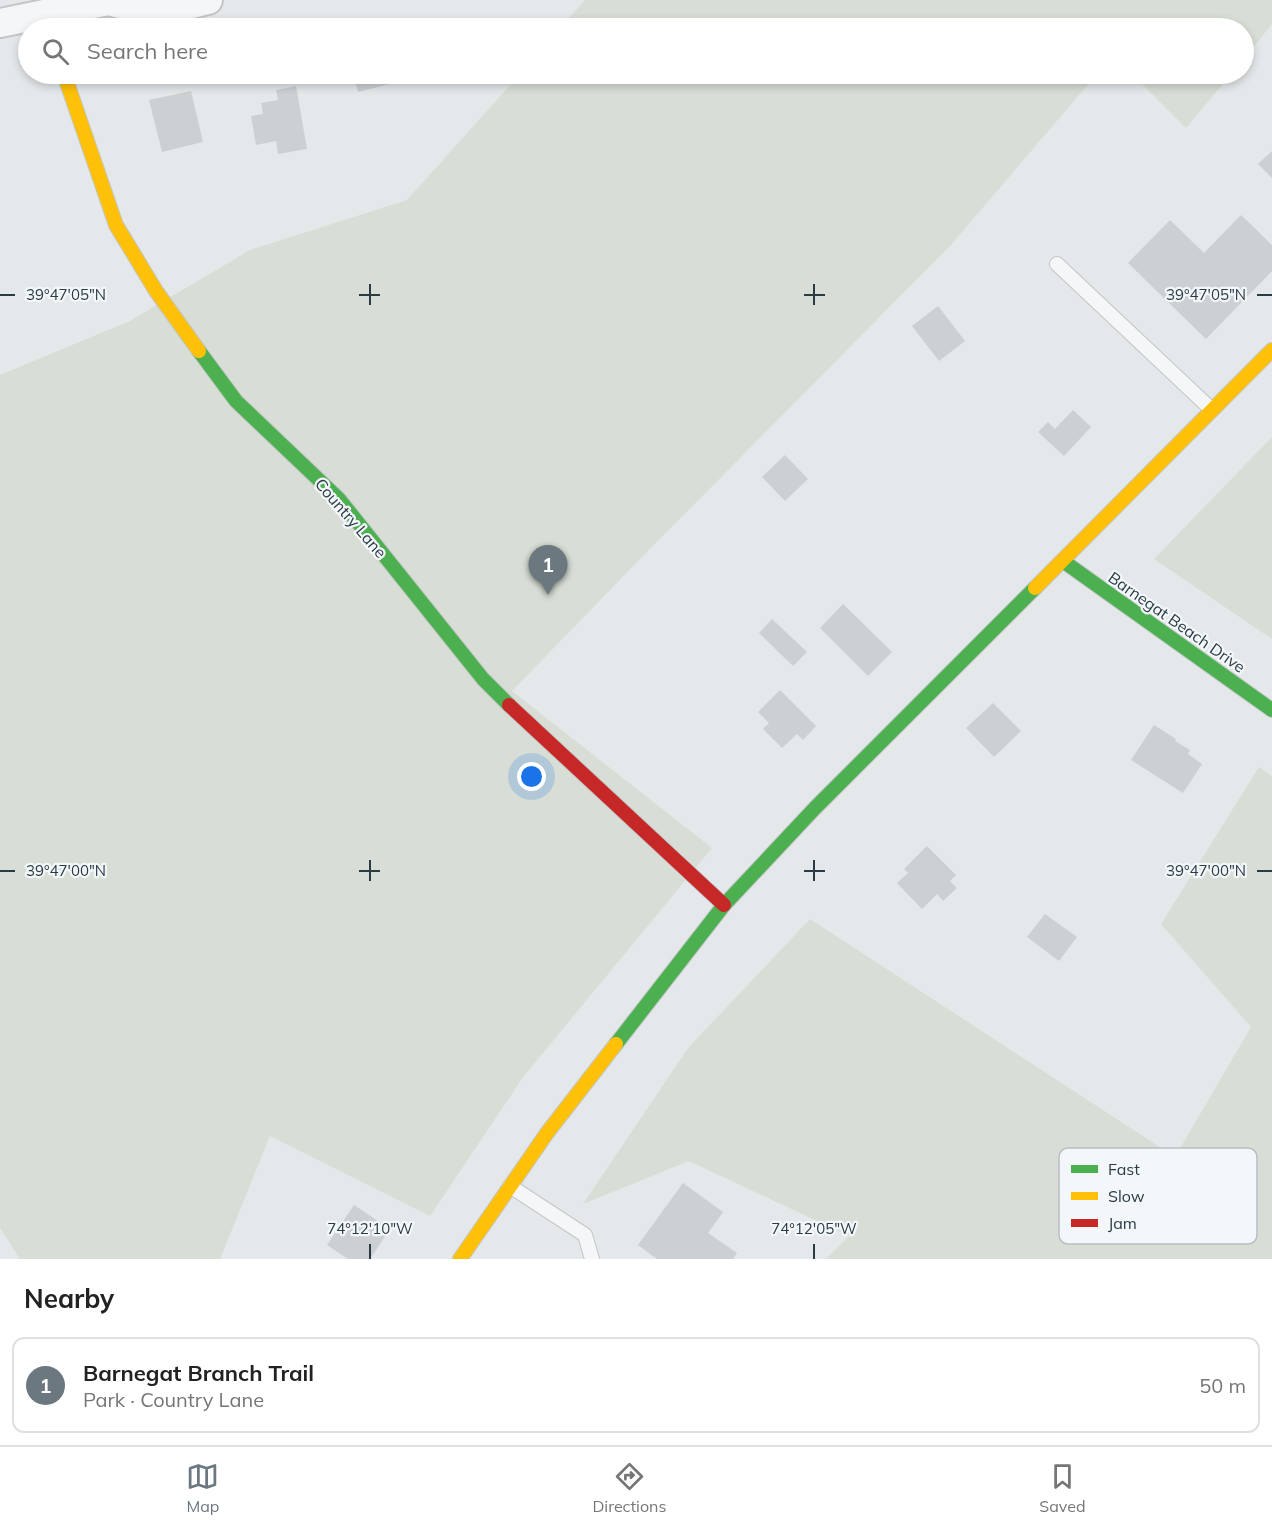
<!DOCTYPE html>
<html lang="en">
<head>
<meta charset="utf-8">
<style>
	body { margin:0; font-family:Mulish,sans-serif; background:#f2f2f2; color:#222 }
	.you { position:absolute; left:532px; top:777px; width:21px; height:21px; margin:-15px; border:4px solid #fff; border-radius:50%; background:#1a73e8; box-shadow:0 0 0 9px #1a73e833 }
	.badge { display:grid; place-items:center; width:39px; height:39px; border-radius:50%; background:#6b787f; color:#fff; font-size:20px; font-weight:700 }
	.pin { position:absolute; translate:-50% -50px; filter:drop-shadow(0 2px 3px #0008) }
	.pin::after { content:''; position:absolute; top:32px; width:21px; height:18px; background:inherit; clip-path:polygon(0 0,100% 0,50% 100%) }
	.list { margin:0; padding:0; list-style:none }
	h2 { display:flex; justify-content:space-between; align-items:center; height:78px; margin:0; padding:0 24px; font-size:26px }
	h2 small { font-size:20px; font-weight:400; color:#767676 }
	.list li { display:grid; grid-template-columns:39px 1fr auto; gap:18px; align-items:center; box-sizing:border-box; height:96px; margin:0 12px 12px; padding:0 12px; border:2px solid #e0e0e0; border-radius:12px }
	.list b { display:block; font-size:22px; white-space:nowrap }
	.list p { margin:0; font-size:20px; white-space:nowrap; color:#767676 }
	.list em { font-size:20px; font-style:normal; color:#767676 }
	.icon { flex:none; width:33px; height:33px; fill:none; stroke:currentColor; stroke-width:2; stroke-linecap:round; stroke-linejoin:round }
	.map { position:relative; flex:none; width:1272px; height:1259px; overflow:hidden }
	.search { position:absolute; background:#fff; box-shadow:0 3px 9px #0003; left:18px; right:18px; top:18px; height:66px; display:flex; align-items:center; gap:15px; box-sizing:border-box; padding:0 21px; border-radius:33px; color:#767676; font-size:22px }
	.sheet { height:186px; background:#fff }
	nav { display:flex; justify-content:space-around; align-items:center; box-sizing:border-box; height:84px; border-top:2px solid #e0e0e0; background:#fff; font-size:16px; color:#767676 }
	nav a { display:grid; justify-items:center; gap:3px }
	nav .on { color:#6b787f }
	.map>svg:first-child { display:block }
	.green { fill:#d8ded5 }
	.building { fill:#cdd0d3 }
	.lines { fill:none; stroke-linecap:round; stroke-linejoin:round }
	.lane-casing { stroke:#c3c6c8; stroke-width:16 }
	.street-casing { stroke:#c3c6c8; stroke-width:32 }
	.fast-casing { stroke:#c3c6c8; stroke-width:16 }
	.slow-casing { stroke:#c3c6c8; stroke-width:16 }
	.jam-casing { stroke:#c3c6c8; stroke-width:16 }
	.lane { stroke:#f4f6f7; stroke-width:14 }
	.street { stroke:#f4f6f7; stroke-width:28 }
	.fast { stroke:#4caf50; stroke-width:14 }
	.slow { stroke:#ffc107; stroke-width:14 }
	.jam { stroke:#c62828; stroke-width:14 }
	.ticks { fill:none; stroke:#2a3b45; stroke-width:2 }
	.labels { text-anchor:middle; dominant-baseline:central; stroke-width:4.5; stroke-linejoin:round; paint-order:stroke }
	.street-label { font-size:16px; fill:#2a3b45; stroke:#f3f7f9 }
	.key { fill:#f3f7f9; stroke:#b7bfc3; stroke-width:1.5 }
	.key-label { font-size:16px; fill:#2a3b45 }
	.ticks-label { font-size:15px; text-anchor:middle; fill:#2a3b45; stroke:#f3f7f9; stroke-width:4.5; stroke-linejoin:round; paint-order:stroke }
</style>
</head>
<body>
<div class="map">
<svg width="1272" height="1259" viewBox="0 0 1272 1259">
	<rect width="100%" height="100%" fill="#e5e8ea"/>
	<g class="green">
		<path d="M585,0H1272V24L1244,59V28H560Z"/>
		<path d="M520,74H1097L950,246L644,555L512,691L712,848L524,1076L430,1216L270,1136L220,1259H20L0,1228V375L130,321L250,250L407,200Z"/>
		<path d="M1132,74H1231L1186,128Z"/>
		<path d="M1272,437V639L1154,559Z"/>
		<path d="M1259,767L1272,776V1259H826L849,1236L689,1161L583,1204L688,1048L810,919L1175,1157L1251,1027L1161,924Z"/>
	</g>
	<g class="building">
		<path d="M353,74H416L417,77L358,92Z"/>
		<path d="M296,86L307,149L278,154L276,141L256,145L251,116L263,114L261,103L278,100L276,90Z"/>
		<path d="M191,91L203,142L162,152L149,100Z"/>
		<path d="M1272,151V178L1258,164Z"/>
		<path d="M1241,215L1272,245V271L1206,339L1128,263L1170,220L1204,253Z"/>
		<path d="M938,306L965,341L939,361L912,326Z"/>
		<path d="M1073,410L1091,427L1064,456L1038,432L1048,422L1055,429Z"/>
		<path d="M785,455L808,479L785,501L762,477Z"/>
		<path d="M843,604L892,652L868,676L820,628Z"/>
		<path d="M772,619L807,652L793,666L759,633Z"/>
		<path d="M780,690L816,726L803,740L797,734L782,748L763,729L769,723L758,712Z"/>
		<path d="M993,703L1021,731L994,757L966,728Z"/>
		<path d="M1154,725L1176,739L1175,741L1190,750L1188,754L1202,764L1183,793L1131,760Z"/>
		<path d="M927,846L956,875L950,881L957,888L943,901L937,894L922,909L897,883L908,873L904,869Z"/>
		<path d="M1045,914L1077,937L1059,961L1027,937Z"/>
		<path d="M683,1183L723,1212L708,1233L737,1253L733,1259H657L638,1245Z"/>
		<path d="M354,1205L390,1229L370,1259H348L327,1245Z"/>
	</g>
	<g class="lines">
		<defs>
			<g id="lane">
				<path d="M1057,264L1212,410"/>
				<path d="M510,1186L585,1235L592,1259"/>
			</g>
			<path id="street" d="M0,23L108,1L156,13L208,0"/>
			<g id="fast">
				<path d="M199,351L236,401L339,499L483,679L509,705"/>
				<path d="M1063,561L1272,710"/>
				<path d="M616,1044L724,905L815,808L1035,588"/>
			</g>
			<g id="slow">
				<path d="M64,74L116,225L156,291L199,351"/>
				<path d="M1035,588L1272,350"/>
				<path d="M460,1259L547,1133L616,1044"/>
			</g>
			<path id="jam" d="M509,705L724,905"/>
		</defs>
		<use href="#lane" class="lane-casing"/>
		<use href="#street" class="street-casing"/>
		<use href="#fast" class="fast-casing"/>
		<use href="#slow" class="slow-casing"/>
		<use href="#jam" class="jam-casing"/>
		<use href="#lane" class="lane"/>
		<use href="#street" class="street"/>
		<use href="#fast" class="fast"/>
		<use href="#slow" class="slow"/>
		<use href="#jam" class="jam"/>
	</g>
	<path class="ticks" d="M370,284V305M814,284V305M0,295H15M359,295H380M804,295H825M1257,295H1272M370,860V881M814,860V881M0,871H15M359,871H380M804,871H825M1257,871H1272M370,1244V1259M814,1244V1259"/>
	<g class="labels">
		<g class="street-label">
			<text transform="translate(351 518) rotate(49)">Country Lane</text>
			<text transform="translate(1177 622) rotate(35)">Barnegat Beach Drive</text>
		</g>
	</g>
	<rect x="1059" y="1148" width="198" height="96" rx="9" class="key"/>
	<rect x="1071" y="1165" width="27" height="8" fill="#4caf50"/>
	<rect x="1071" y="1192" width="27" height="8" fill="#ffc107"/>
	<rect x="1071" y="1219" width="27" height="8" fill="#c62828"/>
	<g class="key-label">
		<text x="1108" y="1175">Fast</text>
		<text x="1108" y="1202">Slow</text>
		<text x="1108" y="1229">Jam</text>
	</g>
	<g class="ticks-label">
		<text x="66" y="300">39°47'05"N</text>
		<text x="1206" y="300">39°47'05"N</text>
		<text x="66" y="876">39°47'00"N</text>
		<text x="1206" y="876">39°47'00"N</text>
		<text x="370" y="1234">74°12'10"W</text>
		<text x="814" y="1234">74°12'05"W</text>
	</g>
</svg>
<div class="you"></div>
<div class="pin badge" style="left:548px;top:595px">1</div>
<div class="search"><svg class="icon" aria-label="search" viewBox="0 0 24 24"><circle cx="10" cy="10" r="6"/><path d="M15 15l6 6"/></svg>Search here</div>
</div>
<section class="sheet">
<h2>Nearby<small></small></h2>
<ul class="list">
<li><span class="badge">1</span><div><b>Barnegat Branch Trail</b><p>Park · Country Lane</p></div><em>50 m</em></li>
</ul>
</section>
<nav>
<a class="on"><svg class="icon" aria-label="map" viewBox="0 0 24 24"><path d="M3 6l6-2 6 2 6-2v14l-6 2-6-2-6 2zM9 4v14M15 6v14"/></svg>Map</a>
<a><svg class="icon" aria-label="directions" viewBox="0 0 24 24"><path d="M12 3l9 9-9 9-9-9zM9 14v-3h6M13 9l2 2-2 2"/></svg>Directions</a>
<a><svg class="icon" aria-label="saved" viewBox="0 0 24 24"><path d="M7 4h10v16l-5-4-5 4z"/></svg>Saved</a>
</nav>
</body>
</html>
